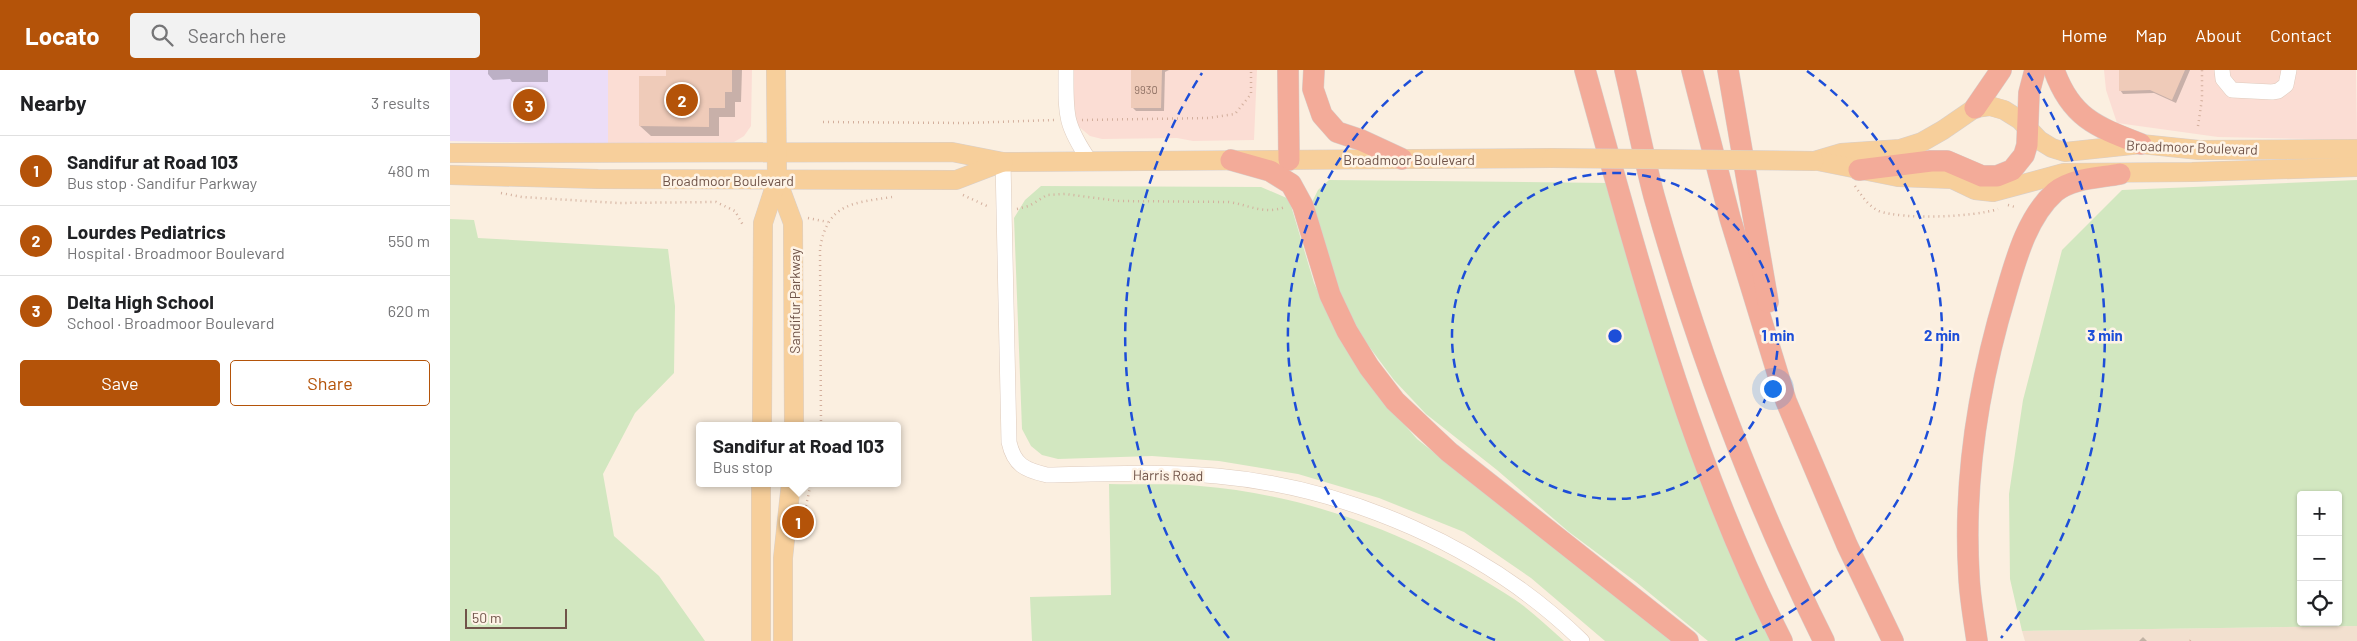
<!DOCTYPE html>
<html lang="en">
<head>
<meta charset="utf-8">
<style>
	body { margin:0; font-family:Barlow,sans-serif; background:#f2f2f2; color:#202124 }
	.controls { position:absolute; right:15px; bottom:15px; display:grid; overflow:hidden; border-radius:5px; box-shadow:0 1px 4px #0004 }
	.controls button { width:45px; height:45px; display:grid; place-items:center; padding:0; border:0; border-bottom:1px solid #e0e0e0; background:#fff; color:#202124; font:25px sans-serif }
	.scale { position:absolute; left:15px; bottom:12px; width:102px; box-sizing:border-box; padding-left:5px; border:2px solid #705449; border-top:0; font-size:14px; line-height:18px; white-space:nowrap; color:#705449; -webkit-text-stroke:4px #fef3e6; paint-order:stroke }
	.you { position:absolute; left:1322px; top:318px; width:18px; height:18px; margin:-12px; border:4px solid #fff; border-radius:50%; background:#1a73e8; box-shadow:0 0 0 8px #1a73e833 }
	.badge { display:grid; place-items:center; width:32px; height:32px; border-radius:50%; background:#b45309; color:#fff; font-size:16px; font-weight:700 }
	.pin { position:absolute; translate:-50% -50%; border:2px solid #fff; box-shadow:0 1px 5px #0006 }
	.popup { position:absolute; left:246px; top:352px; width:205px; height:65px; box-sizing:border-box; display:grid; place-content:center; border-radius:5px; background:#fff; filter:drop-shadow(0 1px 4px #0005); font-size:16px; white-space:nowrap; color:#757577 }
	.popup b { font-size:19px; color:#202124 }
	.popup::after { content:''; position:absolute; left:50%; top:100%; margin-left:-10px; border:10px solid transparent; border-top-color:#fff }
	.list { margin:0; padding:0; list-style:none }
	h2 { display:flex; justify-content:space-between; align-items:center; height:65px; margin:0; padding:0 20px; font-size:21px }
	h2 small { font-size:16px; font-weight:400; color:#757577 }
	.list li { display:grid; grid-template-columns:32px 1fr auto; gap:15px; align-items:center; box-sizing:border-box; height:70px; padding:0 20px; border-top:1px solid #e0e0e0 }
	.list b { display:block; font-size:19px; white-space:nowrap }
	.list p { margin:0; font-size:16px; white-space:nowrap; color:#757577 }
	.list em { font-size:16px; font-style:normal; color:#757577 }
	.actions { display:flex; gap:10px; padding:15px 20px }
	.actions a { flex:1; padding:11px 0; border:1px solid #b45309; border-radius:5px; text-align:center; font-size:18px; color:#b45309 }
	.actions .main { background:#b45309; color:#fff }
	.icon { flex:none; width:28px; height:28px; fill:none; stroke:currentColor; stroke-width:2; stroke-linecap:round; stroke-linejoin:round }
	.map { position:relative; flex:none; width:1907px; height:571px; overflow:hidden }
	header { display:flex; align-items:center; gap:30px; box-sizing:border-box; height:70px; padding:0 25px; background:#b45309; color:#fff }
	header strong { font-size:24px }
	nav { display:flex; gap:28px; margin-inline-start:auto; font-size:18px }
	.search { width:350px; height:45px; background:#f2f2f2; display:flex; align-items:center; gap:12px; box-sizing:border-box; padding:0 18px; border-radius:5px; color:#757577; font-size:19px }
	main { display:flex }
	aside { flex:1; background:#fff }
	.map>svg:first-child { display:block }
	.residential { fill:#f2e0cf }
	.commercial { fill:#fbddd4 }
	.education { fill:#ecddf7 }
	.green { fill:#d2e7c0; fill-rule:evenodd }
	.shadow { fill:#0003 }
	.building { fill:#efcbb9 }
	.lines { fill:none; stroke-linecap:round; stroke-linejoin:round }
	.minor-casing { stroke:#decbbd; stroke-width:16 }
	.major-casing { stroke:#d7cfcc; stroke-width:20 }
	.highway-casing { stroke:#d7cfcc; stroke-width:22 }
	.path { stroke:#d3af9d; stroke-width:2.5; stroke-dasharray:1 4; stroke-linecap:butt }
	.minor { stroke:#fff; stroke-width:15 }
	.major { stroke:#f7cf9b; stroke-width:19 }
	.highway { stroke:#f3ab99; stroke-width:21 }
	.major-bridge-casing { stroke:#d7cfcc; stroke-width:20; stroke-linecap:butt }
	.major-bridge { stroke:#f7cf9b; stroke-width:19 }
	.ring { fill:none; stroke:#1d4ed8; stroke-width:2.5; stroke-dasharray:9 6 }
	.labels { text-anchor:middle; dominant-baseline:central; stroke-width:5; stroke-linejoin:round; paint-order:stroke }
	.number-label { font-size:11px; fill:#907265 }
	.street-label { font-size:14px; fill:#705449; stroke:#fef3e6 }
	.centre { fill:#1d4ed8; stroke:#fef3e6; stroke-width:2.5 }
	.ring-label { font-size:15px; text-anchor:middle; font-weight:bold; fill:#1d4ed8; stroke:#fef3e6; stroke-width:5; stroke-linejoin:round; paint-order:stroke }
</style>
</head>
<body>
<header>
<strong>Locato</strong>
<div class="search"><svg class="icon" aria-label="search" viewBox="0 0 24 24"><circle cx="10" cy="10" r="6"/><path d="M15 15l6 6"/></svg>Search here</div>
<nav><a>Home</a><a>Map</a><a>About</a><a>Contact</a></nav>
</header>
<main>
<aside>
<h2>Nearby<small>3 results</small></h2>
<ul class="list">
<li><span class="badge">1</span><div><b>Sandifur at Road 103</b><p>Bus stop · Sandifur Parkway</p></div><em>480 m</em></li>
<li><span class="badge">2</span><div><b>Lourdes Pediatrics</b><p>Hospital · Broadmoor Boulevard</p></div><em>550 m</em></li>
<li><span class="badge">3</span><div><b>Delta High School</b><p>School · Broadmoor Boulevard</p></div><em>620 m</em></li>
</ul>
<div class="actions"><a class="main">Save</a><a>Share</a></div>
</aside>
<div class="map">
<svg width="1907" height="571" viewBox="0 0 1907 571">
	<rect width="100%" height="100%" fill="#fbefe0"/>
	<path class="residential" d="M1907,556V571H1575L1572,561Z"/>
	<g class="commercial">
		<path d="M158,0H302L301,56L294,66L284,72L158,74Z"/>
		<path d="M624,0H807L804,70L743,71L727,68L652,69L640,66L628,56L624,42Z"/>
		<path d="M1654,0H1906L1907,70L1768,67L1667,53L1656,20Z"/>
	</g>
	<path class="education" d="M0,0H158V74L0,71Z"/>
	<g class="green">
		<path d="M879,110L1159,113L1329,571H1258L1186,512L1119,462L1047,400L976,344L944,310L915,271L892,231L862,132L868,120Z"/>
		<path d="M1907,110V556L1572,561L1560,509L1559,424L1573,330L1612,180L1672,120ZM1851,425H1888V552H1851Z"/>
		<path d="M591,116L811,117L839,129L864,213L892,273L925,321L967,369L1221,571H1155L1081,508L1014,462L929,428L848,404L769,391L702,386L608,389L592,385L581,376L572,359L564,148L575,130Z"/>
		<path d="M0,149L24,150L28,168L218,179L225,236L224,303L185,343L153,404L164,466L209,506L255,571H0Z"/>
		<path d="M659,414C689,415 720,413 750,416C862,425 971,468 1064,529C1082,541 1098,557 1114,571H582L580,527L661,525Z"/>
	</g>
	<g class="shadow">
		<path d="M38,0H98V12H62L60,9L43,10L38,4Z"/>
		<path d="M217,0H292L291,32H285V47H269V66H201L190,56L217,7Z"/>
		<path d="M683,0H719L715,2L714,41H686L682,37Z"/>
		<path d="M1670,0H1740L1726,33L1704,23L1673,24L1670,20Z"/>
		<path d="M1693,567L1697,571H1689Z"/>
	</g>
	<g class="building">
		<path d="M216,0H282V22H275V38H259V57L189,56V6H216Z"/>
		<path d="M681,0H712L711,38H681Z"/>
		<path d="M1669,0H1735L1722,30L1700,20L1669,21Z"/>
	</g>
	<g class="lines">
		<defs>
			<g id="minor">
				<path d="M616,0C616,44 614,53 639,90"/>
				<path d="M1772,0L1773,9L1782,20L1822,22L1828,21L1836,15L1839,0"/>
				<path d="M553,92L559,372C564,395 575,400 597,405C653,404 710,401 767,406C899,418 1036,477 1132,571"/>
			</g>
			<g id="major">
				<path d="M0,83L502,82L553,92L1102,88"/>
				<path d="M1364,91L1391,83L1450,79L1472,72L1493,60L1525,38L1540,36L1554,40L1570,50L1589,70L1602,78L1615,82L1691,74L1749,80L1907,79"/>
				<path d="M1368,91L1448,107L1502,109L1525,120L1543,122L1614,103L1742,102L1907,97"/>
				<path d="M0,105L148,109L506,110L553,92"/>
				<path d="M327,110L343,153L344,356"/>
				<path d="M312,356L313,153L327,110L326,0"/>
				<path d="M311,571V413"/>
				<path d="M333,571V488L341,413"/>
			</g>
			<g id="highway">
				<path d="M838,0L839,90"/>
				<path d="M864,0L863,19L872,45L887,62L911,70L952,89"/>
				<path d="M1135,0C1189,194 1240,390 1332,571"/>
				<path d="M1175,0C1185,42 1193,84 1204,126C1247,278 1303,429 1374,571"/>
				<path d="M1242,0L1280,148L1336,331L1397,475L1443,571"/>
				<path d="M1278,0L1318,232"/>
				<path d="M1604,0C1621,48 1647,57 1691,74"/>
				<path d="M1525,38L1551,0"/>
				<path d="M781,90L820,101L841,114L853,136L880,225L897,261L919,297L945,331L999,382L1238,571"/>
				<path d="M1409,100L1481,91H1497L1532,106H1547L1562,100L1574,85L1577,75L1579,23L1585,0"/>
				<path d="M1527,571C1524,550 1520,528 1519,507C1513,410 1528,316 1556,223C1566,189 1577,147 1605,122C1622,108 1649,108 1670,104"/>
			</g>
		</defs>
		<use href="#minor" class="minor-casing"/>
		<use href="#major" class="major-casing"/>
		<use href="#highway" class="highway-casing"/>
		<g class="path">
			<path d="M632,50L758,48L785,44L801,24V0"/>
			<path d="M373,52L516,53L604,50"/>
			<path d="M1748,56L1752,29V0"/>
			<path d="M1405,116C1412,126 1418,136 1429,141C1453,150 1524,147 1548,139"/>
			<path d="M51,123L72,127L168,133L266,132L285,141L293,155"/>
			<path d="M513,125L539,137"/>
			<path d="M1558,135L1565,137"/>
			<path d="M567,139L579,136L597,125L615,124L669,131L779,132C799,135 814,145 835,137"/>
			<path d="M358,148L378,152"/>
			<path d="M371,356L370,179C377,133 403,133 442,127"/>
			<path d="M356,436L361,413"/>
			<path d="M1740,571L1742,569"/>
		</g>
		<use href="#minor" class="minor"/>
		<use href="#major" class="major"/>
		<use href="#highway" class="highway"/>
		<defs>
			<path id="major-bridge" d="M1102,88L1364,91"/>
		</defs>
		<use href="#major-bridge" class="major-bridge-casing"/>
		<use href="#major-bridge" class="major-bridge"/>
	</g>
	<g class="ring">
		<circle cx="1165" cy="266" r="163"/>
		<path d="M1045 570A327 327 0 0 1 973 1M1357 1A327 327 0 0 1 1285 570"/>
		<path d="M779 568A490 490 0 0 1 752 3M1578 3A490 490 0 0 1 1551 568"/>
	</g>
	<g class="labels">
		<g class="number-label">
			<text x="696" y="19">9930</text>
		</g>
		<g class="street-label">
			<text transform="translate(1742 77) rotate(2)">Broadmoor Boulevard</text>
			<text x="959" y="89">Broadmoor Boulevard</text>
			<text x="278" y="110">Broadmoor Boulevard</text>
			<text transform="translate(344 231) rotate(-90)">Sandifur Parkway</text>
			<text transform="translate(718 405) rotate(1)">Harris Road</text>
		</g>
	</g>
	<circle cx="1165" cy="266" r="8" class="centre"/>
	<g class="ring-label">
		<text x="1328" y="271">1 min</text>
		<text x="1492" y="271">2 min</text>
		<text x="1655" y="271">3 min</text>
	</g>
</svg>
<div class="controls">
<button>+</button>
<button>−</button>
<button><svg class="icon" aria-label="locate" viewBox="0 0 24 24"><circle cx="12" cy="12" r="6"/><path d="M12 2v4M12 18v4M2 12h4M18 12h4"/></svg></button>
</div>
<div class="scale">50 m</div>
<div class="you"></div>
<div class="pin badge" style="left:348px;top:452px">1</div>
<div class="popup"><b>Sandifur at Road 103</b>Bus stop</div>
<div class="pin badge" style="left:232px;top:30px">2</div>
<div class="pin badge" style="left:79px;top:35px">3</div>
</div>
</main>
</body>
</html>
